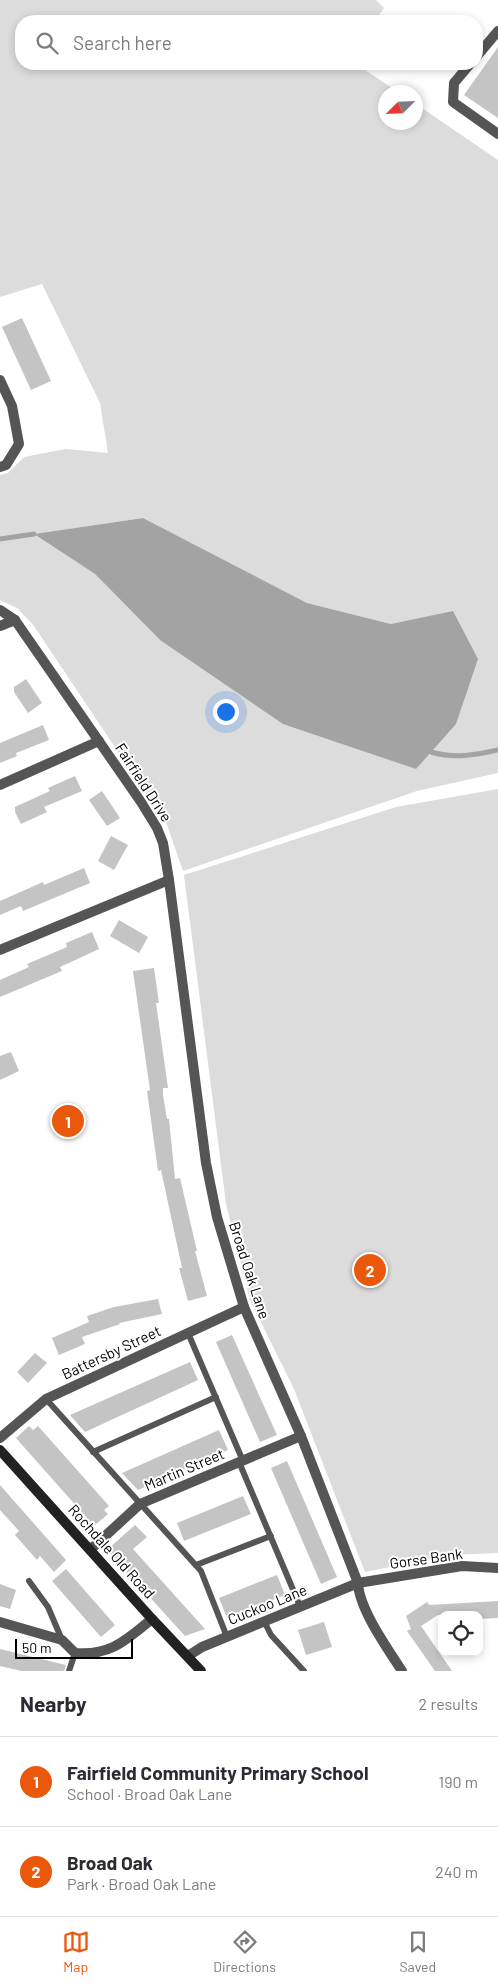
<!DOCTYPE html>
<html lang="en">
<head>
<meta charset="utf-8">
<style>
	body { margin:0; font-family:Barlow,sans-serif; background:#f2f2f3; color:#2b2b33 }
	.controls { position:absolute; right:15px; bottom:15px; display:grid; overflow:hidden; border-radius:10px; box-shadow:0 2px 8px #0003 }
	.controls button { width:45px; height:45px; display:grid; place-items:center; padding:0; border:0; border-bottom:1px solid #e1e1e2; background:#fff; color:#2b2b33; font:25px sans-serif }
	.compass { position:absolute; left:378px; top:85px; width:45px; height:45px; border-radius:50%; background:#fff; box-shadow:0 2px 8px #0003; rotate:246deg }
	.scale { position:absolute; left:15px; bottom:12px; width:118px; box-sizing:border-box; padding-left:5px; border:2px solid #000; border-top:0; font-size:14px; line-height:18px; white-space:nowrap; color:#000; -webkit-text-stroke:4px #fff; paint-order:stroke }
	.you { position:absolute; left:225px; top:711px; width:18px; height:18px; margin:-12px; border:4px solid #fff; border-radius:50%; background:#1a73e8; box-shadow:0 0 0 8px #1a73e833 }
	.badge { display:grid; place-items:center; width:32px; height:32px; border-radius:50%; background:#ea580c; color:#fff; font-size:16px; font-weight:700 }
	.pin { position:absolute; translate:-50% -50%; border:2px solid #fff; box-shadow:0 1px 5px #0006 }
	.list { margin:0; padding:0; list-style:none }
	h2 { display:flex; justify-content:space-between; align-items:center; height:65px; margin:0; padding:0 20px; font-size:21px }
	h2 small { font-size:16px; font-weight:400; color:#7c7c81 }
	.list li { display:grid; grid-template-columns:32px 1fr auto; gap:15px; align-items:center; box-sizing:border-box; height:90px; padding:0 20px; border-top:1px solid #e1e1e2 }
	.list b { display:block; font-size:19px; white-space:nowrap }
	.list p { margin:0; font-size:16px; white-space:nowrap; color:#7c7c81 }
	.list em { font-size:16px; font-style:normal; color:#7c7c81 }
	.icon { flex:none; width:28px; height:28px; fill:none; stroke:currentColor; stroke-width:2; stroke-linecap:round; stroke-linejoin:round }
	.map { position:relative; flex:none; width:498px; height:1671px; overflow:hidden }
	.search { position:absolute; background:#fff; box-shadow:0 2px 8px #0003; left:15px; right:15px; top:15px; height:55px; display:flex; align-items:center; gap:12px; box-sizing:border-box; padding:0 18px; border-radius:20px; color:#7c7c81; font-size:19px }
	.sheet { height:245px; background:#fff }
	nav { display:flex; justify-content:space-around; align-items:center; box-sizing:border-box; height:70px; border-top:1px solid #e1e1e2; background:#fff; font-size:14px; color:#7c7c81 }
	nav a { display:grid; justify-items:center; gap:2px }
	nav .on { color:#ea580c }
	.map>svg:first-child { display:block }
	.green { fill:#dcdcdc; fill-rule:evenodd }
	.water { fill:#a3a3a3 }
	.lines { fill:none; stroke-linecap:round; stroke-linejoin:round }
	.stream { stroke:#a3a3a3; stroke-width:5 }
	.building { fill:#c4c4c4 }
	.lane { stroke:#555; stroke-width:6 }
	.street { stroke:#555; stroke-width:10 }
	.secondary { stroke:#222; stroke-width:10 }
	.labels { text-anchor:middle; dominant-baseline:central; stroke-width:4; stroke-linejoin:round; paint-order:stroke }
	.street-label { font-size:15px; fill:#000; stroke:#fff }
</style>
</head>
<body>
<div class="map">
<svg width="498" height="1671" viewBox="0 0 498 1671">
	<rect width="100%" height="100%" fill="#fff"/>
	<g class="green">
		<path d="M0,0H376L384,8L375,21H21V64H356L398,92H386V122H416V104L498,160V773L417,791L183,871L167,825L34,626L17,608L0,600V475L8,473L24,457L66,449L108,453L100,403L42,284L0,297ZM143,518L307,603L391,624L453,612L416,769L160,640L95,574L34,534Z"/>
		<path d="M498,789V1553L449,1555L365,1572L294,1389L250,1300L226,1204L184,875L396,807Z"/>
	</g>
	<path class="water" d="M143,518L307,603L391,624L453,611L478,659L456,724L416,769L283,724L160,640L95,574L34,534Z"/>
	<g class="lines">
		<g class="stream">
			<path d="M0,539L34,534"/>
			<path d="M431,752C455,759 475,755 498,750"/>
		</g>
	</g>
	<g class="building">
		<path d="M498,47V118L464,95Z"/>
		<path d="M22,318L51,381L31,390L2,327Z"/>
		<path d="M26,679L42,703L28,713L14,692V687Z"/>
		<path d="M43,725L49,740L16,753L17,756L0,763V743Z"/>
		<path d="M75,776L82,791L44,807L47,812L21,824L15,812V807L50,791L48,788Z"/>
		<path d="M102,791L120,818L107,826L89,800Z"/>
		<path d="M111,836L128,845L114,870L98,861Z"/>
		<path d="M84,868L90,883L23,911L21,906L0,915V901L43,882L44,885Z"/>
		<path d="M119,920L148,937L139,953L110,936Z"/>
		<path d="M92,932L99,949L60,967L62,971L0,997V980L29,967L27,964L67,947L66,943Z"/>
		<path d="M154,968L159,1003H156L168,1088H163V1095L167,1119H169L175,1179L180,1178L197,1251H195L207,1296L188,1301L179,1268H182L161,1170L158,1171L147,1091L150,1090L133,971Z"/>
		<path d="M11,1052L19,1071L0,1080V1056Z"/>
		<path d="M158,1299L162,1314L119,1323L120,1324L82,1337L85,1344L59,1355L52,1338L89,1322L87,1316L114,1307Z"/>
		<path d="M232,1335L277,1435L260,1442L216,1342Z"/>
		<path d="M35,1353L47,1363L28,1383L17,1372Z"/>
		<path d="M190,1362L198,1380L85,1432L70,1415Z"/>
		<path d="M29,1426L33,1430L38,1426L109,1506L104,1510L108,1514L94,1526L16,1438Z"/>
		<path d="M219,1430L228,1450L138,1490L122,1473Z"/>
		<path d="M287,1461L337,1577L321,1584L271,1468Z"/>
		<path d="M0,1485L66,1560L54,1572L40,1556L37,1560L15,1535L19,1531L0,1510Z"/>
		<path d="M243,1496L251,1514L184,1541L177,1523Z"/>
		<path d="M135,1525L147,1537L133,1549L205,1629L185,1636L107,1550Z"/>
		<path d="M66,1569L115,1625L101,1637L52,1581Z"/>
		<path d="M277,1575L285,1595L227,1618L219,1598Z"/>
		<path d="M0,1584L16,1590L10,1609L0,1606Z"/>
		<path d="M498,1601V1618L479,1619V1615H438L421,1626L452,1671H435L407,1631L411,1629L406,1616L427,1602L429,1605Z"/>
		<path d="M324,1622L332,1647L306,1655L298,1630Z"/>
		<path d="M0,1649L66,1665L64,1671H21L0,1666Z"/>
	</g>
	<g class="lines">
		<g class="lane">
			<path d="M188,1333L243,1461"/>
			<path d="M46,1399L201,1571L227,1637"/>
			<path d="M93,1452L216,1397"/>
			<path d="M239,1462L300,1606"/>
			<path d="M196,1565L271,1536"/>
			<path d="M29,1581L48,1607L62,1640"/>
			<path d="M264,1621L271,1635L304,1671"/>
			<path d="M69,1671L75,1653"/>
		</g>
		<g class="street">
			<path d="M477,56L498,31"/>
			<path d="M470,64L454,83L453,102L498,134"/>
			<path d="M0,380L12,406L19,444L6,465L0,467"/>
			<path d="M0,610L15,620"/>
			<path d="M0,626L15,620L141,802L157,828L163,843L169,880L206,1163L217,1217L244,1307L301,1436L358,1583C359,1609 388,1649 402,1671"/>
			<path d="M0,785L99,741"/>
			<path d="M0,950L169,880"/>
			<path d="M0,1438L46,1399L244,1307"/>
			<path d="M91,1549L140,1504L301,1436"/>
			<path d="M0,1622L62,1640L75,1653C111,1656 126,1640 152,1619"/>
			<path d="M188,1656L202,1647L358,1583L462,1566L498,1568"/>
		</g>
		<path class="secondary" d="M0,1450L152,1619L201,1671"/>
	</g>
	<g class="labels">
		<g class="street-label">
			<text transform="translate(144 782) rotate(57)">Fairfield Drive</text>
			<text transform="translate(250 1270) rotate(72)">Broad Oak Lane</text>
			<text transform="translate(111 1352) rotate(-25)">Battersby Street</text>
			<text transform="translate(184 1469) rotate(-23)">Martin Street</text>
			<text transform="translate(112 1551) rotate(48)">Rochdale Old Road</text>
			<text transform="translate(426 1558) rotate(-8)">Gorse Bank</text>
			<text transform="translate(267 1604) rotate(-22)">Cuckoo Lane</text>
		</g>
	</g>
</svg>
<div class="controls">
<button><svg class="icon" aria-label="locate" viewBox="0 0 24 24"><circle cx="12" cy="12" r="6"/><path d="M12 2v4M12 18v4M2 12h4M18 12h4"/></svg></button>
</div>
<svg class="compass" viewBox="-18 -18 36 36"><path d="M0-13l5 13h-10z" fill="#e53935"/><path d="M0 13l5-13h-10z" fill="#7c7c81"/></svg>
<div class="scale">50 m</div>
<div class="you"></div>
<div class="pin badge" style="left:68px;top:1121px">1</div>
<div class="pin badge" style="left:370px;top:1270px">2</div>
<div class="search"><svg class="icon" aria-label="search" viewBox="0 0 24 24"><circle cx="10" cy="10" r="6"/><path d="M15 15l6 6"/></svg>Search here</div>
</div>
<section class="sheet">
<h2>Nearby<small>2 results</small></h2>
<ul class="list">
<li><span class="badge">1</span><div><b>Fairfield Community Primary School</b><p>School · Broad Oak Lane</p></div><em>190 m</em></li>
<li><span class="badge">2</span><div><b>Broad Oak</b><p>Park · Broad Oak Lane</p></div><em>240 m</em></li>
</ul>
</section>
<nav>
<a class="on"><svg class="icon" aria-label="map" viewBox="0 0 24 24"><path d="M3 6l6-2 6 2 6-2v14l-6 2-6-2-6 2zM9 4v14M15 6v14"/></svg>Map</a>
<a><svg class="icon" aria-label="directions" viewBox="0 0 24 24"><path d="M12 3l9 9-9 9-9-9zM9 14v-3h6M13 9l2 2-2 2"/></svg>Directions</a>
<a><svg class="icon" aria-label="saved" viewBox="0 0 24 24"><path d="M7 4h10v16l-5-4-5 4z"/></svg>Saved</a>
</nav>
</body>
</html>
